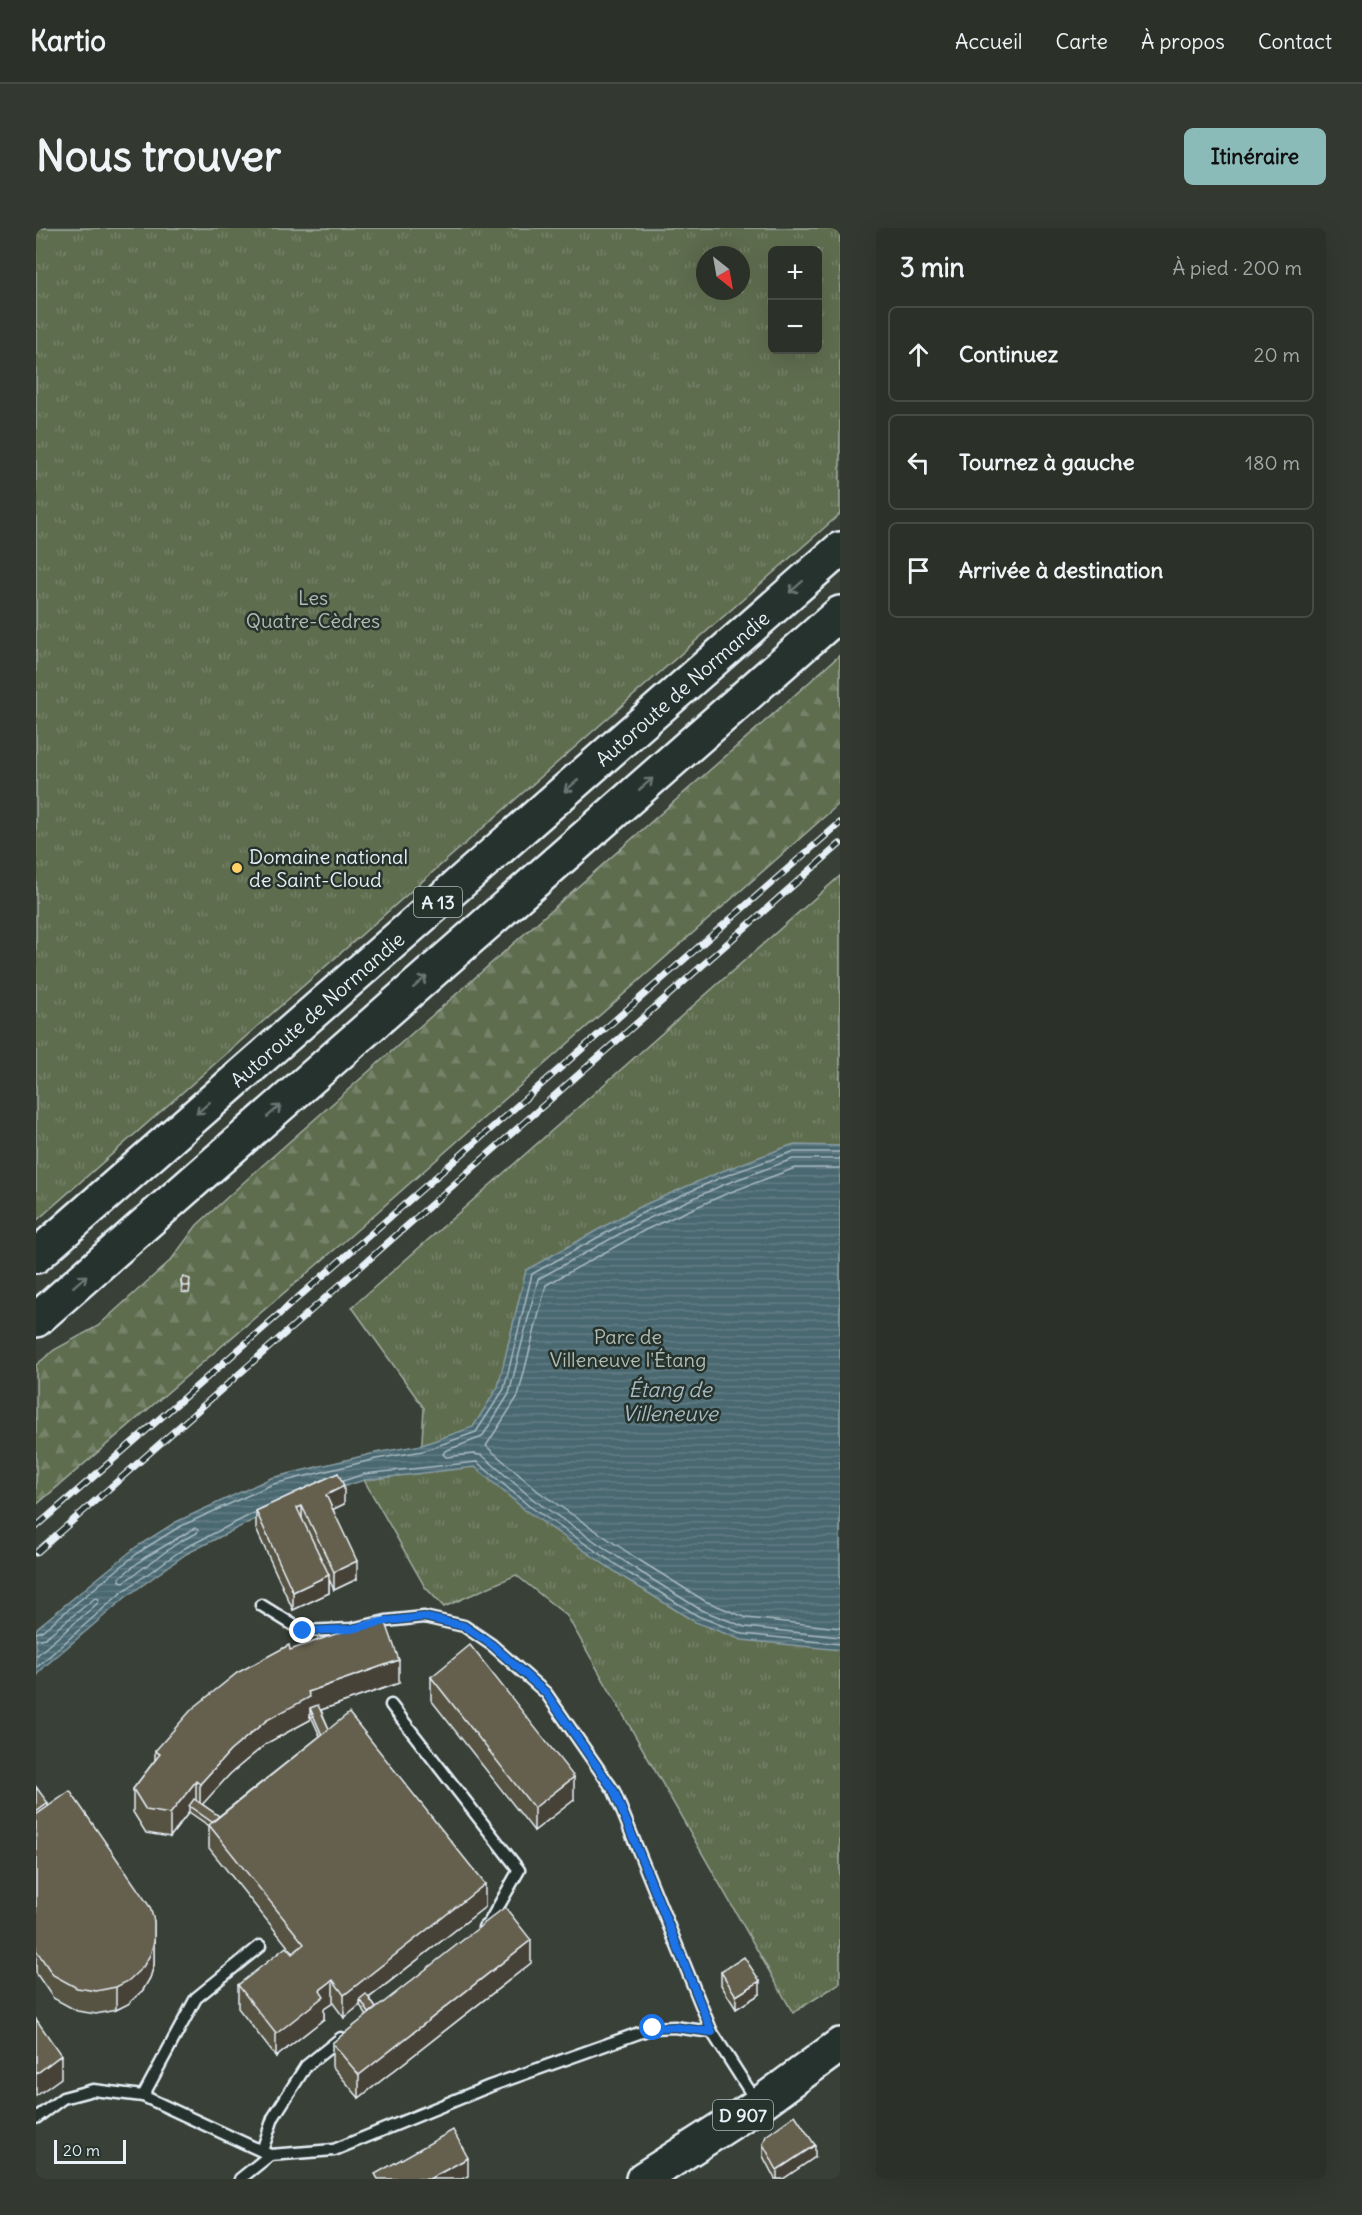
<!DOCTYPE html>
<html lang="fr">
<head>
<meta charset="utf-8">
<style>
	body { margin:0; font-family:Delius,sans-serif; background:#333831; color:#f1f3f6 }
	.controls { position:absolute; right:18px; top:18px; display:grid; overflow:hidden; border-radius:9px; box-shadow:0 6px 24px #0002 }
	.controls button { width:54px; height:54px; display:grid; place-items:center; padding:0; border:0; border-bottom:2px solid #474b46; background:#2b3029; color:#f1f3f6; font:30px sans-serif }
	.compass { position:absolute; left:660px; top:18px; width:54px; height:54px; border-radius:50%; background:#2b3029; box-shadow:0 6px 24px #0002; rotate:149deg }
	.scale { position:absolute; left:18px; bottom:15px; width:72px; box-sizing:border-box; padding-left:6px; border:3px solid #e8f1f8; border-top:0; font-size:16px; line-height:21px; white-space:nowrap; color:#e8f1f8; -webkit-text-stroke:4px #26332d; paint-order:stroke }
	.stop { position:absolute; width:18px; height:18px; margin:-14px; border:4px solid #1a73e8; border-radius:50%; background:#fff }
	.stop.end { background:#1a73e8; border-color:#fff; box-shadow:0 2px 6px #0008 }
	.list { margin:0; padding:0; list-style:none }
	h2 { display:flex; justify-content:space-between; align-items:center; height:78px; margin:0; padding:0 24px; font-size:26px }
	h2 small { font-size:20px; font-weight:400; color:#a6a9a8 }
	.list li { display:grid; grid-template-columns:39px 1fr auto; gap:18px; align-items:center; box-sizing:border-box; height:96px; margin:0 12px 12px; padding:0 12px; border:2px solid #474b46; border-radius:9px }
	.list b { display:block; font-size:22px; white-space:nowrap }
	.list em { font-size:20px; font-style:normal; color:#a6a9a8 }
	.icon { flex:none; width:33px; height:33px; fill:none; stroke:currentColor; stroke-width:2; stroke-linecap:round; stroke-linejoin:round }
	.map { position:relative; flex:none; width:804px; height:1951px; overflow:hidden; border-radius:9px }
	header { display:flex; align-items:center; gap:36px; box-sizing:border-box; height:84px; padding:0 30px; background:#2b3029; border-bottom:2px solid #474b46 }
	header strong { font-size:28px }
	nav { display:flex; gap:33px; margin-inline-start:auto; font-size:21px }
	.intro { display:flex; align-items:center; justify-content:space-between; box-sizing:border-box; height:144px; padding:0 36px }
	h1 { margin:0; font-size:42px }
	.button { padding:15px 27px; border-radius:9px; background:#8bbbb9; color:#111; font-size:21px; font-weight:700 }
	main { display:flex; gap:36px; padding:0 36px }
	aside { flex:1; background:#2b3029; border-radius:9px; box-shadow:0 6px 24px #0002 }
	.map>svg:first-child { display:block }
	.forest { fill:url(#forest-firs); stroke:#a4afa4; stroke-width:1.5 }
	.park { fill:url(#park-tufts); stroke:#a4afa4; stroke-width:1.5; fill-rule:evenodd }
	.water { fill:url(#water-rules); stroke:#899ea6; stroke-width:1.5 }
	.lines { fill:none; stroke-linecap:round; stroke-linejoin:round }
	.shore { stroke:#a9bac2; stroke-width:1.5 }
	.lane-casing { stroke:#e8f1f8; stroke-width:15 }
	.primary-casing { stroke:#e8f1f8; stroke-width:38 }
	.highway-casing { stroke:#e8f1f8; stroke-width:38 }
	.lane { stroke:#26332d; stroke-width:10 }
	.primary { stroke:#26332d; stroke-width:33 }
	.highway { stroke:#26332d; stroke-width:33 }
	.rail-casing { stroke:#e8f1f8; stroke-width:7 }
	.rail { stroke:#26332d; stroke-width:4.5; stroke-dasharray:14; stroke-linecap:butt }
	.wall { fill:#575243; stroke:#e8f1f8; stroke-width:1.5; fill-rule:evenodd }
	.shaded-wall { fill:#474237; stroke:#e8f1f8; stroke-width:1.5 }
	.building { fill:#655f4e; stroke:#e8f1f8; stroke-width:1.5 }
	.oneway { stroke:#6a7674 }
	.route { stroke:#1a73e8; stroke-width:8 }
	.poi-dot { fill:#ffd166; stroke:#26332d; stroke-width:2 }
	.labels { text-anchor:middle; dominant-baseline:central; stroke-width:5; stroke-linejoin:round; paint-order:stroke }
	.shield { fill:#26332d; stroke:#aeb8bb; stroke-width:1.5 }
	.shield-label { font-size:18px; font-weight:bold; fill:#e8f1f8 }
	.park-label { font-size:20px; fill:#b1bcb4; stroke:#26332d }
	.street-label { font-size:20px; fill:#e8f1f8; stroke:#26332d }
	.poi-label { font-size:20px; fill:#e8f1f8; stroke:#26332d; text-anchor:start }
	.water-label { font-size:21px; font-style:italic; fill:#a9bac2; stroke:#26332d }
</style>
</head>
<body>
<header>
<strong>Kartio</strong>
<nav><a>Accueil</a><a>Carte</a><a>À propos</a><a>Contact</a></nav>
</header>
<div class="intro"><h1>Nous trouver</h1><a class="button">Itinéraire</a></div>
<main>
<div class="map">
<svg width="804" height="1951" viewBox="0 0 804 1951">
	<defs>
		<pattern id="forest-firs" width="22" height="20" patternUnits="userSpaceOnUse" patternTransform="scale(1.5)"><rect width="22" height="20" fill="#5f6d4f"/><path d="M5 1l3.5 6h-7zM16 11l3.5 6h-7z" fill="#768269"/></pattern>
		<pattern id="park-tufts" width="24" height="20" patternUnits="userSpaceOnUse" patternTransform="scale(1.5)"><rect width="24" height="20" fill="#5f6d4f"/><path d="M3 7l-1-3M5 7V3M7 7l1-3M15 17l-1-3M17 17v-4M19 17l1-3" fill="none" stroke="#768269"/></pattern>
		<pattern id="water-rules" width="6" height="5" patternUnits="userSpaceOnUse" patternTransform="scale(1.5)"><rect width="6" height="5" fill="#4a6770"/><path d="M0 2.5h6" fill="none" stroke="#647d85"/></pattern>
	</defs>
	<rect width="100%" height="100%" fill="#394037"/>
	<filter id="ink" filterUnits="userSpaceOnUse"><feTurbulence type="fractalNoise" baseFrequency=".0167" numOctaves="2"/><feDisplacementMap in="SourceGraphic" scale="12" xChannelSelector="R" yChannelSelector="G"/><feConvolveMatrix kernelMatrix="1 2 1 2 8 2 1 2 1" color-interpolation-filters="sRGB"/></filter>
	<g filter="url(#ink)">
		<path class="forest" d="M804,427V575L304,1017L0,1277V1137L18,1122L62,1098L135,1032L161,997L219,944Z"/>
		<g class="park">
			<path d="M0,0H804V286L0,993ZM736,22H782V122H736ZM669,27H705V63H669Z"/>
			<path d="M804,648V1755L757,1785L531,1388L480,1347L408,1379L389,1359L328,1252L384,1245L388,1180L316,1079Z"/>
		</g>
		<path class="water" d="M755,917L804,918V1422L706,1412L659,1394L590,1351L489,1282L439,1239L328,1252L237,1282L150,1326L90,1369L8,1439L0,1449V1402L2,1399L100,1319L140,1294L235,1250L339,1225L386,1217L437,1199L462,1159L490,1042L601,980L684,944Z"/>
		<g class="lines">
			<g class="shore">
				<path d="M804,931H757L689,956L607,993L502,1051L473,1166L446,1209L409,1223L407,1226L410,1229L438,1226L447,1228L498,1272L598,1340L665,1382L709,1399L804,1409"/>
				<path d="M804,940H759L692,965L611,1001L510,1057L482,1168L450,1218L503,1264L603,1332L669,1373L711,1390L804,1400"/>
				<path d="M307,1253L328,1246L441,1234L493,1278L594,1346L662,1388L707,1406L804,1416"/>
				<path d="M159,1300L162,1302L161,1305L143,1314L88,1354L84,1353V1349L108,1330Z"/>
				<path d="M0,1405L6,1403L103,1324L143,1299L237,1256L340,1231L387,1223L440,1204L468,1161L496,1046L604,986L686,949L756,924H804"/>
				<path d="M0,1412L9,1410L59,1370L63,1371L62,1375L0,1428"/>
				<path d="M0,1440L86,1364L147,1321L218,1285"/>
			</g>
			<defs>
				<g id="lane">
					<path d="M225,1377L267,1403L315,1401L350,1393L388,1389L428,1398L456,1417L510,1465L578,1563L676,1804L720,1873"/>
					<path d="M355,1477L483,1642L453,1695L448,1699"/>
					<path d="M107,1868L160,1770L224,1718"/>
					<path d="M0,1890L27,1870L57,1862L107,1868L234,1927L298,1922L454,1858L617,1800L638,1799L676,1804"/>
					<path d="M226,1923L237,1890L270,1838L305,1810"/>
					<path d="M204,1951L234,1927"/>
				</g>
				<path id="primary" d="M607,1951L722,1877L804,1817"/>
				<g id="highway">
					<path id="s1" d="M0,1028L804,321"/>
					<path d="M0,1092L804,385"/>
				</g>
			</defs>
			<use href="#lane" class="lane-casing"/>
			<use href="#primary" class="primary-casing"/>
			<use href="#highway" class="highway-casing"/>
			<use href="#lane" class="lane"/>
			<use href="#primary" class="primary"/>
			<use href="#highway" class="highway"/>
			<defs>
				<g id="rail">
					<path d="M0,1299L804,595"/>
					<path d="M0,1325L804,616"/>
				</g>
			</defs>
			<use href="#rail" class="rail-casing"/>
			<use href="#rail" class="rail"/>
		</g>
		<g class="wall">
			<path d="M145,1053L154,1057L153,1065L146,1064Z"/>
			<path d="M302,1245L308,1276L297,1281L321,1351L298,1362L293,1351V1365L257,1382L220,1301V1283Z"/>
			<path d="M254,1422L363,1455L285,1482L293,1501L449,1679L333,1770L340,1780L495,1735L323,1870L296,1838V1815L331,1788L324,1777L308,1790L297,1775L288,1781V1791L240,1829L202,1780V1757L257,1725L173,1620V1598L153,1584L134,1609L110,1605L97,1584V1561L119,1532V1523ZM274,1486L284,1508L183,1588L166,1576L194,1546L231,1515L274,1492Z"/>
			<path d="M395,1449L538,1572L498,1603L395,1472Z"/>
			<path d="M0,1559L12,1578L118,1693V1737L114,1750L107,1762L92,1776L80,1782L60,1786L41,1783L17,1770L0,1745Z"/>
			<path d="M685,1744L724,1766L700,1781L685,1757Z"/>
			<path d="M727,1916L779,1929L747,1951H739L727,1928Z"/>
		</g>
		<g class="shaded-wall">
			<path d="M308,1258V1276L290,1285V1267Z"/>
			<path d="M266,1278V1296L261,1280Z"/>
			<path d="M321,1333V1351L298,1362V1344Z"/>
			<path d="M293,1347V1365L257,1382V1364Z"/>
			<path d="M363,1432V1455L276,1485L274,1480V1492L231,1515L194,1546L164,1579V1556L194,1523L231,1492L272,1464Z"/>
			<path d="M538,1549V1572L498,1603V1580Z"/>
			<path d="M160,1553V1576L153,1578V1584L134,1609V1586Z"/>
			<path d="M12,1575V1588L0,1597V1584Z"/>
			<path d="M449,1656V1679L326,1775L324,1771V1777L308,1790V1767Z"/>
			<path d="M495,1712V1735L323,1870V1847Z"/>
			<path d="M118,1714V1737L114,1750L107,1762L92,1776L80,1782V1759Z"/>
			<path d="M297,1752V1775L288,1781V1791L240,1829V1806L284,1762Z"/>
			<path d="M724,1753V1766L700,1781V1768Z"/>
			<path d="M25,1827V1850L0,1868V1846Z"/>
			<path d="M779,1917V1929L747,1951H741V1942Z"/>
			<path d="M432,1930V1948L426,1951H393Z"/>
		</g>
		<g class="building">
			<path d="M147,1049L154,1051L153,1058H146L145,1053Z"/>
			<path d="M302,1245L308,1258L290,1267L321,1333L298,1344L266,1278L261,1280L293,1347L257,1364L220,1283Z"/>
			<path d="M348,1389L363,1432L272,1464L274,1469L231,1492L194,1523L164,1556L160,1553L134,1586L110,1582L97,1561L124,1526L119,1523L156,1481L201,1445L253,1417L254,1422Z"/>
			<path d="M434,1417L538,1549L498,1580L395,1449Z"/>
			<path d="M282,1477L293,1501L286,1507L274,1480Z"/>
			<path d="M313,1485L449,1656L308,1767L297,1752L284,1762L288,1768L240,1806L202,1757L250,1719L256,1726L268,1716L173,1597Z"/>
			<path d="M0,1559L12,1575L0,1584Z"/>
			<path d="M34,1563L114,1679L118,1693V1714L114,1727L107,1739L92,1753L80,1759L60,1763L41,1760L17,1747L0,1722V1587Z"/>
			<path d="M158,1571L183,1588L176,1594L153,1578Z"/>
			<path d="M469,1679L495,1712L323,1847L296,1815Z"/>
			<path d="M708,1729L724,1753L700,1768L685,1744Z"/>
			<path d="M330,1766L340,1780L333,1785L324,1771Z"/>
			<path d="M0,1791L25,1827L0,1846Z"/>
			<path d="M759,1887L779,1917L741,1942L727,1916L730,1908Z"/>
			<path d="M417,1902L432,1930L393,1951H342L339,1946Z"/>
		</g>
		<defs><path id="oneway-shaft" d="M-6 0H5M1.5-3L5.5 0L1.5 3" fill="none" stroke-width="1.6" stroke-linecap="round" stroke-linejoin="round" transform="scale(1.5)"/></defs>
		<g class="oneway">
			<use href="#oneway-shaft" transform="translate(760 359) rotate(139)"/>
			<use href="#oneway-shaft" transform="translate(610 556) rotate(-41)"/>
			<use href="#oneway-shaft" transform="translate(535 558) rotate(139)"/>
			<use href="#oneway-shaft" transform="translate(384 754) rotate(-41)"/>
			<use href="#oneway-shaft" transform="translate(167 880) rotate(139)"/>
			<use href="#oneway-shaft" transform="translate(238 883) rotate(-41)"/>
			<use href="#oneway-shaft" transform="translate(44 1053) rotate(-41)"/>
		</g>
	</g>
	<g class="lines" filter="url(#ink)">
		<path class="route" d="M267,1403L315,1401L350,1393L388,1389L428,1398L456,1417L510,1465L578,1563L676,1804L638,1799L617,1800"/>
	</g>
	<circle class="poi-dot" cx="201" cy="640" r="6"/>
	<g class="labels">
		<g class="shield">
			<rect x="378" y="659" width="48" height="30" rx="4.5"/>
			<rect x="677" y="1872" width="60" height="30" rx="4.5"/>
		</g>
		<g class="shield-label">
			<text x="402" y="674">A 13</text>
			<text x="707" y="1887">D 907</text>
		</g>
		<g class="park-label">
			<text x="277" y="369">Les<tspan x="277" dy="23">Quatre-Cèdres</tspan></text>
			<text x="592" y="1108">Parc de<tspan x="592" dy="23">Villeneuve l'Étang</tspan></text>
		</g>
		<g class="street-label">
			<text stroke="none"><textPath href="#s1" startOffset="860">Autoroute de Normandie</textPath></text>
			<text stroke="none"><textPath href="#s1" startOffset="374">Autoroute de Normandie</textPath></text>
		</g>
		<g class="poi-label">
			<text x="213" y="628">Domaine national<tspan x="213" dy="23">de Saint-Cloud</tspan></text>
		</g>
		<g class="water-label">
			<text x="634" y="1161">Étang de<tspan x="634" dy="24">Villeneuve</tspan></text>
		</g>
	</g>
</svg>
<div class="controls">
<button>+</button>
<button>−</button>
</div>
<svg class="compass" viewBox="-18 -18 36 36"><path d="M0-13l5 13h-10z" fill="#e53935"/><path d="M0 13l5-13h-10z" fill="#a6a9a8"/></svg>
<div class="scale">20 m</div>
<div class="stop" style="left:617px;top:1800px"></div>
<div class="stop end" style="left:267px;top:1403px"></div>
</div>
<aside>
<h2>3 min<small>À pied · 200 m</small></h2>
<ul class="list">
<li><svg class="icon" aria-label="ahead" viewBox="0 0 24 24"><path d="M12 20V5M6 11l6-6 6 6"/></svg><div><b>Continuez</b></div><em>20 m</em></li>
<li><svg class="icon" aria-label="left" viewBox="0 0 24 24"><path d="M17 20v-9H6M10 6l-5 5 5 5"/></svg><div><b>Tournez à gauche</b></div><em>180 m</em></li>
<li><svg class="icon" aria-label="arrive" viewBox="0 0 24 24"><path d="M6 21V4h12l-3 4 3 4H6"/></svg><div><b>Arrivée à destination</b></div></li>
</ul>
</aside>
</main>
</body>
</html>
